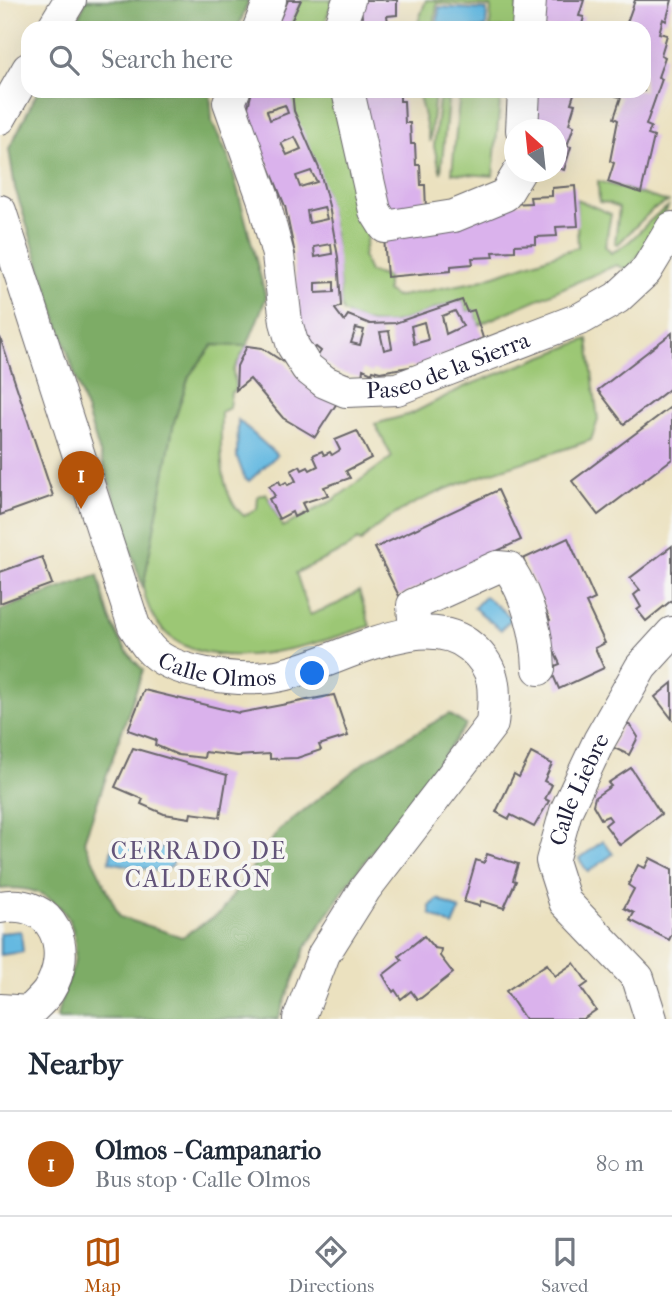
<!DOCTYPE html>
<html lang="en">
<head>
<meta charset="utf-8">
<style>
	body { margin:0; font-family:"IM FELL French Canon",serif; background:#f6f6f7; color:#1f2937 }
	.compass { position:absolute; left:504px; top:119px; width:63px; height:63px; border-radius:50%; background:#fff; box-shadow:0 7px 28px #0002; rotate:333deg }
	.you { position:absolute; left:313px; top:674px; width:24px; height:24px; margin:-18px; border:5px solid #fff; border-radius:50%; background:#1a73e8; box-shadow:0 0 0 10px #1a73e833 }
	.badge { display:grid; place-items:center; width:46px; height:46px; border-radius:50%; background:#b45309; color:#fff; font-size:23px; font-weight:700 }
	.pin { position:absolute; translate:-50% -58px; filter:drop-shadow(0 2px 4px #0008) }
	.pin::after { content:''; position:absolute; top:37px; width:24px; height:21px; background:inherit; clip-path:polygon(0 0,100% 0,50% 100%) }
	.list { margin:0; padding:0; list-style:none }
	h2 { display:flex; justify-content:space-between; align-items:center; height:91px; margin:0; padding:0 28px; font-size:30px }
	h2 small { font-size:23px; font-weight:400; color:#747a83 }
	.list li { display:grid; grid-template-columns:46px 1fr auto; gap:21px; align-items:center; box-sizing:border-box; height:105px; padding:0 28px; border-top:2px solid #e0e1e3 }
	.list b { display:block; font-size:26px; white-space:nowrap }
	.list p { margin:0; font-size:23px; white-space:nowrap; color:#747a83 }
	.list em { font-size:23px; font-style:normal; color:#747a83 }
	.icon { flex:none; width:38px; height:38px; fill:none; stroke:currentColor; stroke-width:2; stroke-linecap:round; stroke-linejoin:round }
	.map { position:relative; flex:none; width:672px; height:1019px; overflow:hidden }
	.search { position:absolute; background:#fff; box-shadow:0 7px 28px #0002; left:21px; right:21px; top:21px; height:77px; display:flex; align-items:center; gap:18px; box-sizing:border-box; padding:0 24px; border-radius:21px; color:#747a83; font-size:26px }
	.sheet { height:196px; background:#fff }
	nav { display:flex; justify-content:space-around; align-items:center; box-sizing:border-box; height:98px; border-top:2px solid #e0e1e3; background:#fff; font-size:19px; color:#747a83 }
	nav a { display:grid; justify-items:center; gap:4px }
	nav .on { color:#b45309 }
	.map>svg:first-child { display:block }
	.green { fill:#9cc774; stroke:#5f7458; stroke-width:2 }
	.forest { fill:#7dac66; stroke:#506750; stroke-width:2 }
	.water { fill:#65b9e1; stroke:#446e8e; stroke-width:2 }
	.building { fill:#dab2ec; fill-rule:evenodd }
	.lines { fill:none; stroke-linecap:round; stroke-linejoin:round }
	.minor-casing { stroke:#686569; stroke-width:34 }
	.minor { stroke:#fff; stroke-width:32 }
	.labels { text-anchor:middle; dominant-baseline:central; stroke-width:7; stroke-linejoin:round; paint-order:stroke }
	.street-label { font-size:23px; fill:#22223b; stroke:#f6f6f2 }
	.neighbourhood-label { font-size:24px; letter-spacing:2px; fill:#625479; stroke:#f6f6f2 }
</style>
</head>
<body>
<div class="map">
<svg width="672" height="1019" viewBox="0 0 672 1019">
	<rect width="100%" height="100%" fill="#f6f6f2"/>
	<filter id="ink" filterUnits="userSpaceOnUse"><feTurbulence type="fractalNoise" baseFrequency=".0143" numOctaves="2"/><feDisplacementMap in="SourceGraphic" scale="14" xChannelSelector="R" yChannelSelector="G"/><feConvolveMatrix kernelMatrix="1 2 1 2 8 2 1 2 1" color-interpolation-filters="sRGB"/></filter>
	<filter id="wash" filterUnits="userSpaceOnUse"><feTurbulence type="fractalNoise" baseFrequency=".00686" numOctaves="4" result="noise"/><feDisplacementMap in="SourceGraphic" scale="28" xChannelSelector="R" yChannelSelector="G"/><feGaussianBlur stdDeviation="1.57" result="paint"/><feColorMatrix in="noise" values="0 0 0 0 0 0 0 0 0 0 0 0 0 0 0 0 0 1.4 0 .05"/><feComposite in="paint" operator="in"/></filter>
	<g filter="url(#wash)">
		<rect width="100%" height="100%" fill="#ebe1bf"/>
		<g class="green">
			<path d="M301,0H333L323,28H288Z"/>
			<path d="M426,0H513L517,2L518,28H490L491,7L437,3L434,28H416Z"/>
			<path d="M292,91H331L367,237L363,256L369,272L387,277V291L395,297L474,282L578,247L576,199L611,214L605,246L611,253C637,242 645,219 668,207L660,225L628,270L616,265L478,325L474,310L467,312L462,300C418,311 388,340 343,312L341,306C338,251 331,198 309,147C302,130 289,110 292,91Z"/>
			<path d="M418,91H435L430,142Z"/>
			<path d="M460,91H501L493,176L452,173Z"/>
			<path d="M439,100H448L441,173L434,147Z"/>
			<path d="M598,181L668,202L653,209L618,244L615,243L619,208L609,203L599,202Z"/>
			<path d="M588,339L598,420L591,440C526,464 406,490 361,542L357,540L350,547L296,573L310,615L337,604L359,591L370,626C301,649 164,694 143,588L174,422L189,376L213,345L247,346L233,371L236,390L231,392L229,408L221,412C221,444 217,494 244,516L257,509L258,496L266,493L283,527L332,501L392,457L375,424L411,414L464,387Z"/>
		</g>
		<g class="forest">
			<path d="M86,0H249L238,28H74Z"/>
			<path d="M38,91H210L212,122L230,161L266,298L247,346L213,345L189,376L174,422L143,588L15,188L9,149Z"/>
			<path d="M98,575C107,612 114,642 143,670L84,841L120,917L182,937L220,913L279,830L366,761L449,714L466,725L345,888L306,947L278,1019H57C58,998 73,978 75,957C79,909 44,884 0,889V610Z"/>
		</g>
		<g class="water">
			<path d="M439,7L487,10L486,28H437Z"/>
			<path d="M238,420L277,455L249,481L245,479L237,457Z"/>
			<path d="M485,596L512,618L501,630L474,608Z"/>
			<path d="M114,839L167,849L173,857V865L163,872L109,862Z"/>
			<path d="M603,841L613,854L588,872L579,859Z"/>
			<path d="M438,899L460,910L453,926L430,914V906Z"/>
			<path d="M21,931L23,952L0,955V933Z"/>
		</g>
		<g id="blocks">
			<g class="building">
				<path d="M288,0H301L288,28H276Z"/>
				<path d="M360,0H397V15L387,16L389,28H354L353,17H362Z"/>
				<path d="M543,0H584L579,16L584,17L581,28H539Z"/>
				<path d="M635,0H672L666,21L663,19L659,33L667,35L661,55L665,57L658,77L662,79L646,125L651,127L648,135L654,137L641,193L608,182L614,163L610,161L618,120L614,118L621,97L616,96L617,91H644V28H625Z"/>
				<path d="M252,91H292L294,111L319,168L329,206L338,257L341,306L335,309L344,321L348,315L370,324L395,323L462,300L467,312L474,310L483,338L413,368L414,366L380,372L373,370L372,373L363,369L362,378L339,372L317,357L321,351L316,347L312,349L305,338L308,337L304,335L301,321L293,254H295L285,206L250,120L248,107ZM285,105L288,113L270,120L267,111ZM295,137L301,149L287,155L281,143ZM311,171L317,182L300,187L296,176ZM324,207L327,219L309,223L307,211ZM331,244L332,254L315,257L314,247ZM334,282V292L316,293V283ZM455,311L463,326L446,334L442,316ZM424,322L428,340L414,344L411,326ZM356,328L364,330L360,345L351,343ZM389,331L392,348L384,350L380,332Z"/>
				<path d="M360,91H400V101H404L405,123H410L411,144H415L416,165H420L421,185H425L426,209L387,212Z"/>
				<path d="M533,91H575L571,103L575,104L569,124L574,126L567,146L571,147L564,170L556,167V130H531Z"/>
				<path d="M575,186L578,226L556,227L557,236L536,237V244L515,245V251L493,252L494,257L472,258L473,264L451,266V271L387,277L384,237L510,204L531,203L530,197L552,196V188Z"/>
				<path d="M672,333V387L624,424L598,390Z"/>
				<path d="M0,337L53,496L0,515Z"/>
				<path d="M247,346L262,348L285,363L314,394L337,403L315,437L283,418L250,379L236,390L237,366Z"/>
				<path d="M672,406V459L598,515L572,481Z"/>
				<path d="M357,431L371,458L346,471L350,478L324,487L328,495L302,503L306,511L294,517L292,512L279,519L269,499L275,496L269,486L279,481L281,485L286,482L288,485L296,481L291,471L300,466L302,470L308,467L310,470L318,466L313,455L322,451L324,455L330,452L332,455L340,450L335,440Z"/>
				<path d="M498,490L521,540L399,596L375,548Z"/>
				<path d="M568,538L595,599L586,603L605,643L595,648L604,668L559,689L550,668L560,664L541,624L550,620L523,559Z"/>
				<path d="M672,546V600L646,621L637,610L641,607L634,595L640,590L630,578Z"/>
				<path d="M42,557L52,584L0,603V572Z"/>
				<path d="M672,683V719L655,697Z"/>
				<path d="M144,690L239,713L334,695L348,736L319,745L321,750L297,758L270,759V754L237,756L205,752L204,758L178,755L155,745L156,740L128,730Z"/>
				<path d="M623,722L631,726L638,737L629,755L612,747Z"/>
				<path d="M133,748L227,775L220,817L191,813L190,818L164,814L141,804L143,799L115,787Z"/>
				<path d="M531,753L552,764L544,781L552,785L545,799L549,801L534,827L511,815L509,819L496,812L514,774L519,777Z"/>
				<path d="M631,768L661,814L620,845L605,825L611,820L608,816L601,819L593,805L595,797L611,786L608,783Z"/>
				<path d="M487,854L518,864L513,880L516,881L504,908L481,901L479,906L464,902L476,860L484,863Z"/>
				<path d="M650,858L672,869V934L669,940L630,920L634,913L624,908L634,889L628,885L638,865L645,868Z"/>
				<path d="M424,936L434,948L441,949L440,956L453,973L421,998L417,999L411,991L401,999L395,990L393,992L383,975L402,960L399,956Z"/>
				<path d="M574,963L588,983L581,988L596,1010L583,1019H525L506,991L547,964L555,976Z"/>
			</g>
		</g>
	</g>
	<g filter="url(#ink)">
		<use href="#blocks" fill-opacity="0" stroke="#686569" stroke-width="2"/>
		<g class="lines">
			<defs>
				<g id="minor">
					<path d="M53,28L70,0"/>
					<path d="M259,28L270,0"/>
					<path d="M339,28L349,0"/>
					<path d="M528,28L530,0"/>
					<path id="s1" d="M234,91L229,102L263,198L278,255L286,322L293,346L307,368L325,382L346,391L397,389L582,318L617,298L646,271L672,228"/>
					<path d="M348,91L375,211L385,227L454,216L505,195L519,172"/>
					<path d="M0,118L28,69"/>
					<path d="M522,130L524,91"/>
					<path id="s2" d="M0,211L134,626C139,633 143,641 149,648C171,674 237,681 270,677C328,670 420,604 471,647C498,670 495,692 492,724L365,889L324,954L299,1019"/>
					<path d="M415,633L413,605L497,567L509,568C528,597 538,635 539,669"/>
					<path d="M0,907C54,897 75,950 48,992C43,999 35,1006 29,1012"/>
					<path d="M0,1010L29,1012"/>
					<path id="s3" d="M651,1019L638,978L565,902L552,861L566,811L599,741L641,667L672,633"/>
				</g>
			</defs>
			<use href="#minor" class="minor-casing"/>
			<use href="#minor" class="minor"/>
		</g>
	</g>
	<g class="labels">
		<g class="street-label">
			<text stroke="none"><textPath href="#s1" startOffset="443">Paseo de la Sierra</textPath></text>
			<text stroke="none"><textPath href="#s2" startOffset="537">Calle Olmos</textPath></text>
			<text stroke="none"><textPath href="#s3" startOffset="268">Calle Liebre</textPath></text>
		</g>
		<g class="neighbourhood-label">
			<text x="199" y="851">CERRADO DE<tspan x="199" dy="28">CALDERÓN</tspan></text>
		</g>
	</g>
</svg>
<svg class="compass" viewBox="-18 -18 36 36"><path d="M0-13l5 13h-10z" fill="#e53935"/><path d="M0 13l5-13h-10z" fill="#747a83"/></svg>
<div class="you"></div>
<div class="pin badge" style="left:81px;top:509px">1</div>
<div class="search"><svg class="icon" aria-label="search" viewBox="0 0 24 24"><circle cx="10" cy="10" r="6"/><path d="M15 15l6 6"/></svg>Search here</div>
</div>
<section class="sheet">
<h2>Nearby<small></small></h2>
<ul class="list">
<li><span class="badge">1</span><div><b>Olmos - Campanario</b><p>Bus stop · Calle Olmos</p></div><em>80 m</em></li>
</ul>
</section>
<nav>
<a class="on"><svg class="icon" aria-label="map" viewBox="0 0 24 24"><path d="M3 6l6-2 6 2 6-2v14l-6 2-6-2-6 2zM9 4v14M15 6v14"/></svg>Map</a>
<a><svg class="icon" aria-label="directions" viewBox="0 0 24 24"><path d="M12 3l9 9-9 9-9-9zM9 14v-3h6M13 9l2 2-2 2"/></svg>Directions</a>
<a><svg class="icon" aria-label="saved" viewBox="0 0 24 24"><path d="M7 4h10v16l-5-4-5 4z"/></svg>Saved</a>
</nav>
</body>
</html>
